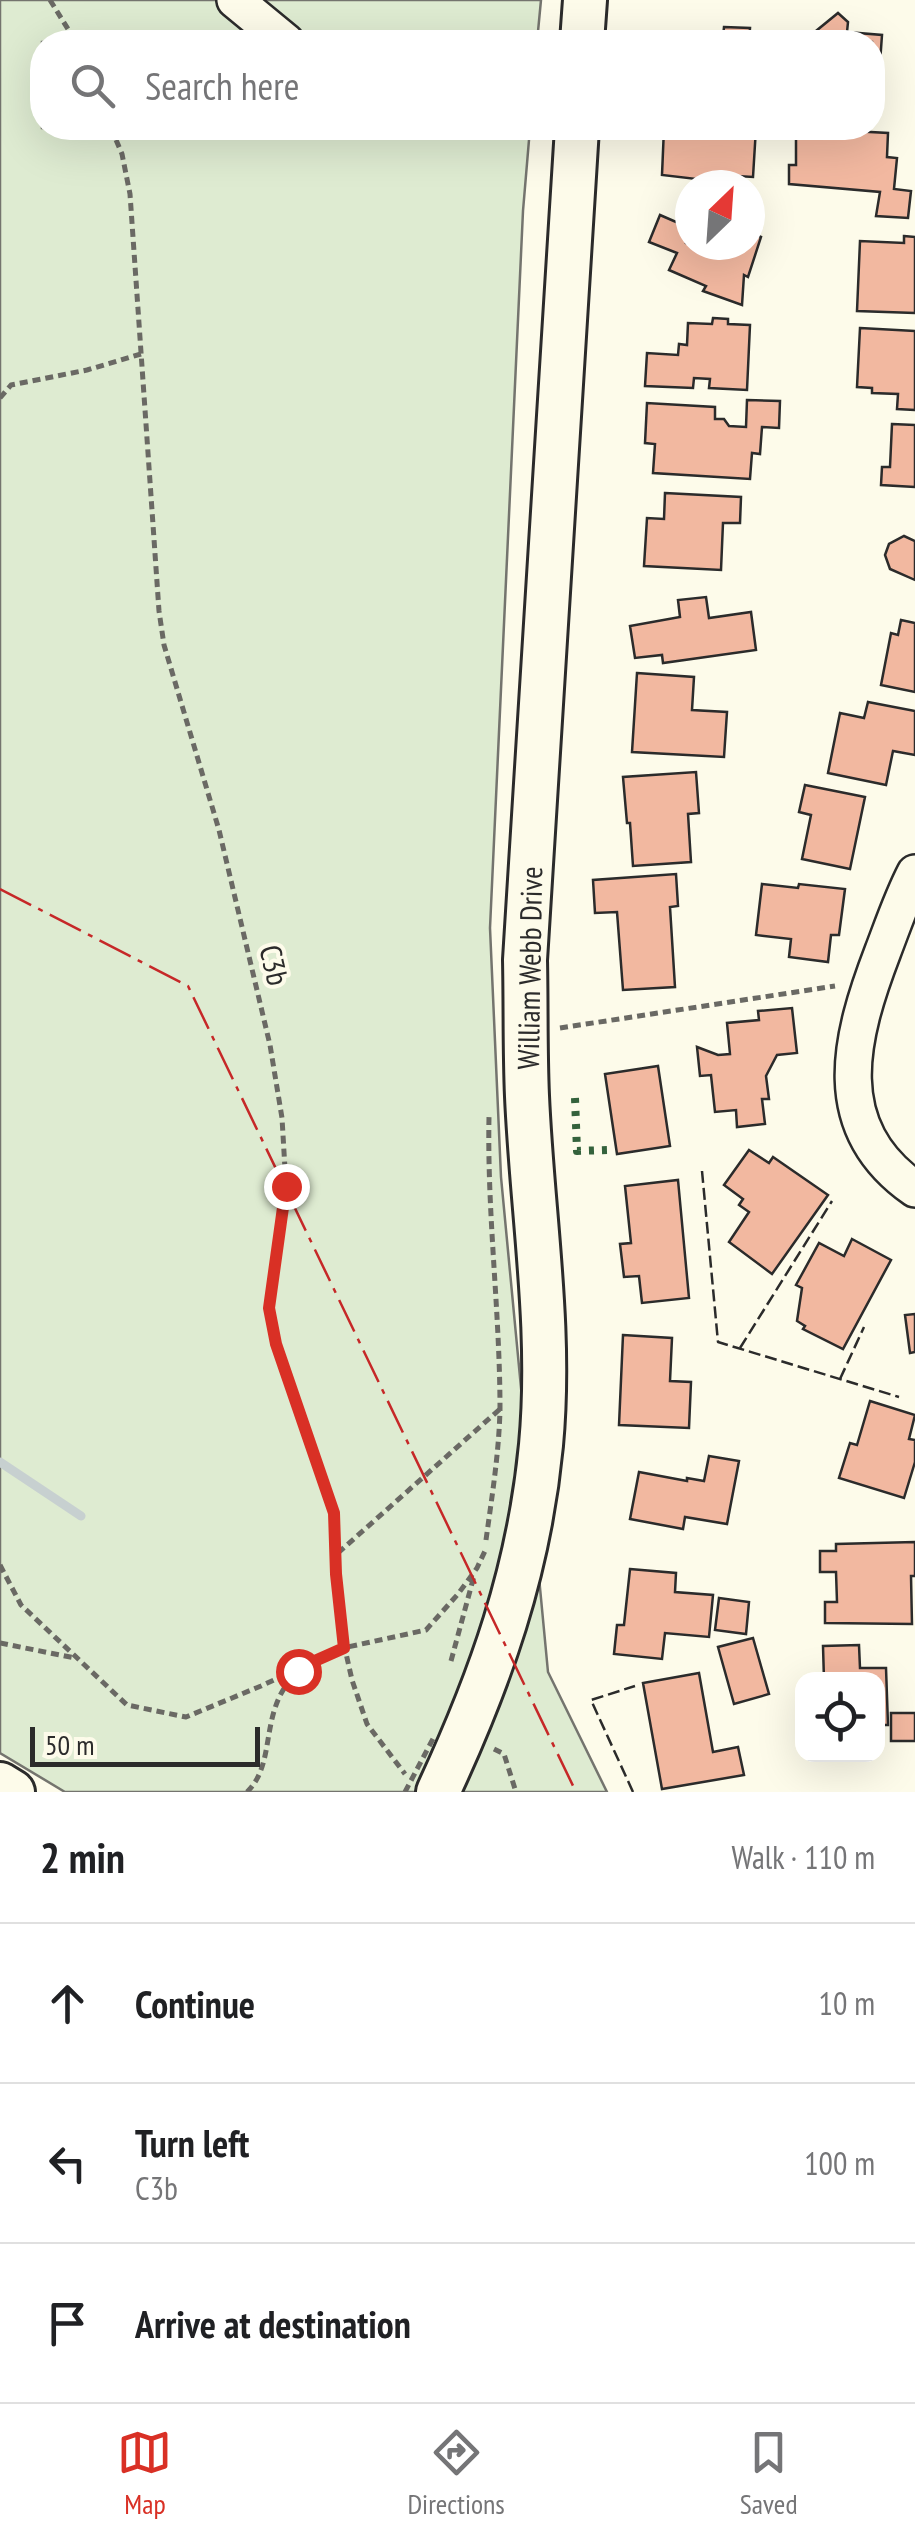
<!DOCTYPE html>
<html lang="en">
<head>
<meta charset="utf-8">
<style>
	body { margin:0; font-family:"PT Sans Narrow",sans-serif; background:#f6f6f6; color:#202124 }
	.controls { position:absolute; right:30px; bottom:30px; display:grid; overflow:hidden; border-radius:20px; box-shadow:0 10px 40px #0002 }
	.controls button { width:90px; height:90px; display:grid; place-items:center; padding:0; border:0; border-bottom:2px solid #e0e0e0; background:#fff; color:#202124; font:50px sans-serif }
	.compass { position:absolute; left:675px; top:170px; width:90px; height:90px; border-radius:50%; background:#fff; box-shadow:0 10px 40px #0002; rotate:25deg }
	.scale { position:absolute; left:30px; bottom:25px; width:230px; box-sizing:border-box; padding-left:10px; border:5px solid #2b2b2b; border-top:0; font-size:28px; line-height:35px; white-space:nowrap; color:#2b2b2b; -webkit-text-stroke:8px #fdfbea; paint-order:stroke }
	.stop { position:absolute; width:30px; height:30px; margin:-22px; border:8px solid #d93025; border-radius:50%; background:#fff }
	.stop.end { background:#d93025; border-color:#fff; box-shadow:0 2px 10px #0008 }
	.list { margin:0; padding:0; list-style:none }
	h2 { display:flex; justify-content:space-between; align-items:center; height:130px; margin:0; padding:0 40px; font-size:42px }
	h2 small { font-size:32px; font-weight:400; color:#757577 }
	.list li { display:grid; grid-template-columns:65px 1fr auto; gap:30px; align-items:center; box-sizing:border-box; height:160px; padding:0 40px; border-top:2px solid #e0e0e0 }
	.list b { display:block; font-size:38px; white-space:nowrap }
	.list p { margin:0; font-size:32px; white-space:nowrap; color:#757577 }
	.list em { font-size:32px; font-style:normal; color:#757577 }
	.icon { flex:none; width:55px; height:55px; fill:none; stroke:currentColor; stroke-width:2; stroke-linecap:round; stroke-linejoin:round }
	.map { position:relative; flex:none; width:915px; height:1792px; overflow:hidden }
	.search { position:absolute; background:#fff; box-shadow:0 10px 40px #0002; left:30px; right:30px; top:30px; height:110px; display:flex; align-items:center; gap:25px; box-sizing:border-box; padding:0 35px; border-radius:40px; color:#757577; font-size:38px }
	.sheet { height:610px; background:#fff }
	nav { display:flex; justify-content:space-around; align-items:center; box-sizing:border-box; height:140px; border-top:2px solid #e0e0e0; background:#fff; font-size:28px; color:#757577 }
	nav a { display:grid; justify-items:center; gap:5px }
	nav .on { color:#d93025 }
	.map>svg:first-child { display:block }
	.green { fill:#deebd1; stroke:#74746e; stroke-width:2.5 }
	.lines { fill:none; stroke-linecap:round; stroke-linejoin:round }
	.stream { stroke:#c7d0d0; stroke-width:9 }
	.building { fill:#f2b8a0; stroke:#2b2b2b; stroke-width:2.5 }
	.minor-casing { stroke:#2b2b2b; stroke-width:40 }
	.major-casing { stroke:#2b2b2b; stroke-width:48 }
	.path { stroke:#6a6964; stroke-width:5; stroke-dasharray:8 5; stroke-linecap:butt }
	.minor { stroke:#fdfbea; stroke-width:35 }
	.major { stroke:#fdfbea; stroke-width:42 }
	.path-bridge { stroke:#6a6964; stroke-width:5; stroke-dasharray:8 5; stroke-linecap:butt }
	.hedge { stroke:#34623c; stroke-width:8; stroke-dasharray:5 8; stroke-linecap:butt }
	.fence { stroke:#2b2b2b; stroke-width:2.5; stroke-dasharray:12 5; stroke-linecap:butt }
	.power { stroke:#c62828; stroke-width:2.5; stroke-dasharray:35 8 5 8; stroke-linecap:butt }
	.route { stroke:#d93025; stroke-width:12 }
	.labels { text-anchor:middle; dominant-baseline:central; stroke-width:8; stroke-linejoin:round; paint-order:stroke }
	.street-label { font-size:30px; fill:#2b2b2b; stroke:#fdfbea }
</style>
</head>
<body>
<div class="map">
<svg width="915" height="1792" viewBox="0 0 915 1792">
	<rect width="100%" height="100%" fill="#fdfbea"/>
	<path class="green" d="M0,0H541L537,42H42V128H530L523,211L490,928L501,1177L548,1672L607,1792H65L0,1753Z"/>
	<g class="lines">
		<path class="stream" d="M0,1462L81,1516"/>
	</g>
	<g class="building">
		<path d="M838,13L848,22L847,32L882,35L879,77H875L873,114L872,42H815L816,31Z"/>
		<path d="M724,27L750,28L749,42H670L671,34L723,37Z"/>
		<path d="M664,128H756L753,177L720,175L719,185H697V179L662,175Z"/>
		<path d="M796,128L888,133L887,157L897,158L894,189L911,191L908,218L876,216L880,192L789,184V165H796Z"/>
		<path d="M660,215L690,228L686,243L708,253L710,245H750V232L761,237L748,277L744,275L742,305L703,291L706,286L669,270L677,253L649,242Z"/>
		<path d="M904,236L915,237V313L857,311L860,241L904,243Z"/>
		<path d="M713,318L728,319V324L750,325L747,390L709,388L710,379L694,378L693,388L645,386L647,353L678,355L679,344L687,345L688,323L712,324Z"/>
		<path d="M860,328L915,331V410L897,409L898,394L872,393V388L857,387Z"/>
		<path d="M747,400L780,401L779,428L762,427L760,454L752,453L750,479L653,473L655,444L645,443L647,403L715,407V419H724L729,426L746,427Z"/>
		<path d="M892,424L915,425V487L881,485L882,467H890Z"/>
		<path d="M665,493L741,497L740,523H723L721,570L644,566L647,518L664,519Z"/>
		<path d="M904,536L915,541V580L890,569L885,555L889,544Z"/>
		<path d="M706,597L709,618L751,612L756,650L663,663L662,655L635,658L630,626L680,617L678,600Z"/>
		<path d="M901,620L915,623V692L881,685L891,633L898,635Z"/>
		<path d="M637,673L694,677L692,710L727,712L724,757L632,752Z"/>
		<path d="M868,702L915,711V755L893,751L886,785L828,773L840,713L864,718Z"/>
		<path d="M696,772L699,813L688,814L691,862L633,866L630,823H627L623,777Z"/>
		<path d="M805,785L865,797L850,869L802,859L811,815L799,812Z"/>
		<path d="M676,874L678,906L670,907L675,987L623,990L617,912L595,913L593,880Z"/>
		<path d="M762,884L798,888L799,884L845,889L839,935H831L828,962L789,957L791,939L756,935Z"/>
		<path d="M792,1008L797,1053L777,1055L766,1076L769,1099H762L765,1124L737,1127L736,1110L715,1112L711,1075L700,1076L697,1047L718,1055L730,1054L727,1023L759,1020L758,1011Z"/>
		<path d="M658,1066L670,1146L617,1154L605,1074Z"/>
		<path d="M749,1150L769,1163L773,1157L828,1195L772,1274L729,1242L749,1212L739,1205L743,1199L724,1185Z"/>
		<path d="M678,1180L689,1298L642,1303L639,1276L624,1277L620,1244L631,1243L625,1186Z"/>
		<path d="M852,1239L891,1260L843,1349L803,1329L805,1326L797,1321L802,1288L796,1285L819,1243L844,1256Z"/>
		<path d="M915,1314V1352L910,1353L905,1315Z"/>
		<path d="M623,1335L672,1338L670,1381L691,1382L689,1428L619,1425Z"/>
		<path d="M870,1401L915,1415L909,1439L915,1440V1462L904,1498L839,1478L850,1443L857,1445Z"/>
		<path d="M709,1456L739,1461L727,1524L685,1517L683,1529L630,1519L639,1472L687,1481V1478L704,1481Z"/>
		<path d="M915,1542V1576H911L912,1624L825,1623V1602H837L836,1572H820V1551H836V1544Z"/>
		<path d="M630,1569L676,1573L675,1592L713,1595L709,1637L665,1633L662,1659L614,1654L617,1625H624Z"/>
		<path d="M719,1598L749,1602L746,1634L715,1630Z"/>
		<path d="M753,1638L769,1694L734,1704L718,1647Z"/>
		<path d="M859,1645L860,1668H886L888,1725H878V1680H824L823,1646Z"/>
		<path d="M699,1673L713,1752L738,1747L744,1775L662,1789L643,1683Z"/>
		<rect x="891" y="1713" width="24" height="28"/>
	</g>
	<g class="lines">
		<defs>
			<g id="minor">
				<path d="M235,0L286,42"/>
				<path d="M915,873C902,898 893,925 883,951C850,1037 826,1127 915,1189"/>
			</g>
			<g id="major">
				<path d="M582,42L585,0"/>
				<path d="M0,1784L13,1792"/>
				<path d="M438,1792C491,1678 529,1571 541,1445C552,1328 532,1212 527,1096C525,1051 526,1005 525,960L577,128"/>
			</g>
		</defs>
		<use href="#minor" class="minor-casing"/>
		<use href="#major" class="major-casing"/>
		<g class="path">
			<path d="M50,0L76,42"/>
			<path d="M111,128L122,154L130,194L159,611L164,645L219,830L270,1045L282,1118L286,1186L269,1308L276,1344L334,1513L341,1631L352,1680L367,1724L405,1774"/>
			<path d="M0,398L11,385L87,370L141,354"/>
			<path d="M560,1028L835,986"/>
			<path d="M486,1540C492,1496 499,1453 500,1409C500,1312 487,1214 489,1117"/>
			<path d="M338,1553L500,1409"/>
			<path d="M0,1565L21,1605L127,1705L186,1717L261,1686L343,1648L426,1630L458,1594L477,1568L485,1551"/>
			<path d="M0,1643L75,1658"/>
			<path d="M451,1661L474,1576"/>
			<path d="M494,1749L504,1754L516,1792"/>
			<path d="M247,1792C279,1761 256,1707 301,1669"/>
		</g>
		<use href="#minor" class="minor"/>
		<use href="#major" class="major"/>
		<path class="path-bridge" d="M405,1792L435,1735"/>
		<path class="hedge" d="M575,1098L577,1151L608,1150"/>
		<g class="fence">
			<path d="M702,1171L718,1342L899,1397"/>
			<path d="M740,1348L832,1201"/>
			<path d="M840,1379L864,1327"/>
			<path d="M633,1792L591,1700L635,1686"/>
		</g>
		<path class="power" d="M0,889L188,986L576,1792"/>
	</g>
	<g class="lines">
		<path class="route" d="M286,1186L269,1308L276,1344L334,1513L336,1574L344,1648L308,1664L298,1671"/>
	</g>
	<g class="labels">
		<g class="street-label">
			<text transform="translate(275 965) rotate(77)">C3b</text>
			<text transform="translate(529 968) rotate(-89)">William Webb Drive</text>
		</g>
	</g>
</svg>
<div class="controls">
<button><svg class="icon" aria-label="locate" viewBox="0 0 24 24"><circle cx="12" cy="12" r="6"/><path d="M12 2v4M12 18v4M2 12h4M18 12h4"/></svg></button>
</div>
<svg class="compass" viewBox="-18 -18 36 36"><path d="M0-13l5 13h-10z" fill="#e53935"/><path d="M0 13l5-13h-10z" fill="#757577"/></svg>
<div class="scale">50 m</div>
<div class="stop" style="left:298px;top:1671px"></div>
<div class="stop end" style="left:286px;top:1186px"></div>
<div class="search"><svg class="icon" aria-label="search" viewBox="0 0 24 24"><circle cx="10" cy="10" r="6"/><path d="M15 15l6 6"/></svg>Search here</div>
</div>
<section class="sheet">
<h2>2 min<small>Walk · 110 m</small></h2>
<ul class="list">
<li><svg class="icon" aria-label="ahead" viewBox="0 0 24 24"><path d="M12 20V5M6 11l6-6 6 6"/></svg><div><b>Continue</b></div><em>10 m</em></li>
<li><svg class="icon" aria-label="left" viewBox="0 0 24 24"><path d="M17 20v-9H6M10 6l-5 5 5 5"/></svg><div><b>Turn left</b><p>C3b</p></div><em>100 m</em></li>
<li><svg class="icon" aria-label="arrive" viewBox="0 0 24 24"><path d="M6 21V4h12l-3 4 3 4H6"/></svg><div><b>Arrive at destination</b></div></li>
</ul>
</section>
<nav>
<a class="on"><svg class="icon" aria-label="map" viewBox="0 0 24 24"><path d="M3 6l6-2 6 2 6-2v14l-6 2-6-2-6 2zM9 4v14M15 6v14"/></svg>Map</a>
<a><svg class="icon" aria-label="directions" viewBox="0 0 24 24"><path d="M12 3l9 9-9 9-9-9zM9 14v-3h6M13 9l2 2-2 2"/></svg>Directions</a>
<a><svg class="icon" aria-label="saved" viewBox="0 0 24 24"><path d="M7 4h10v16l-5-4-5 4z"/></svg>Saved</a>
</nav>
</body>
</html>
